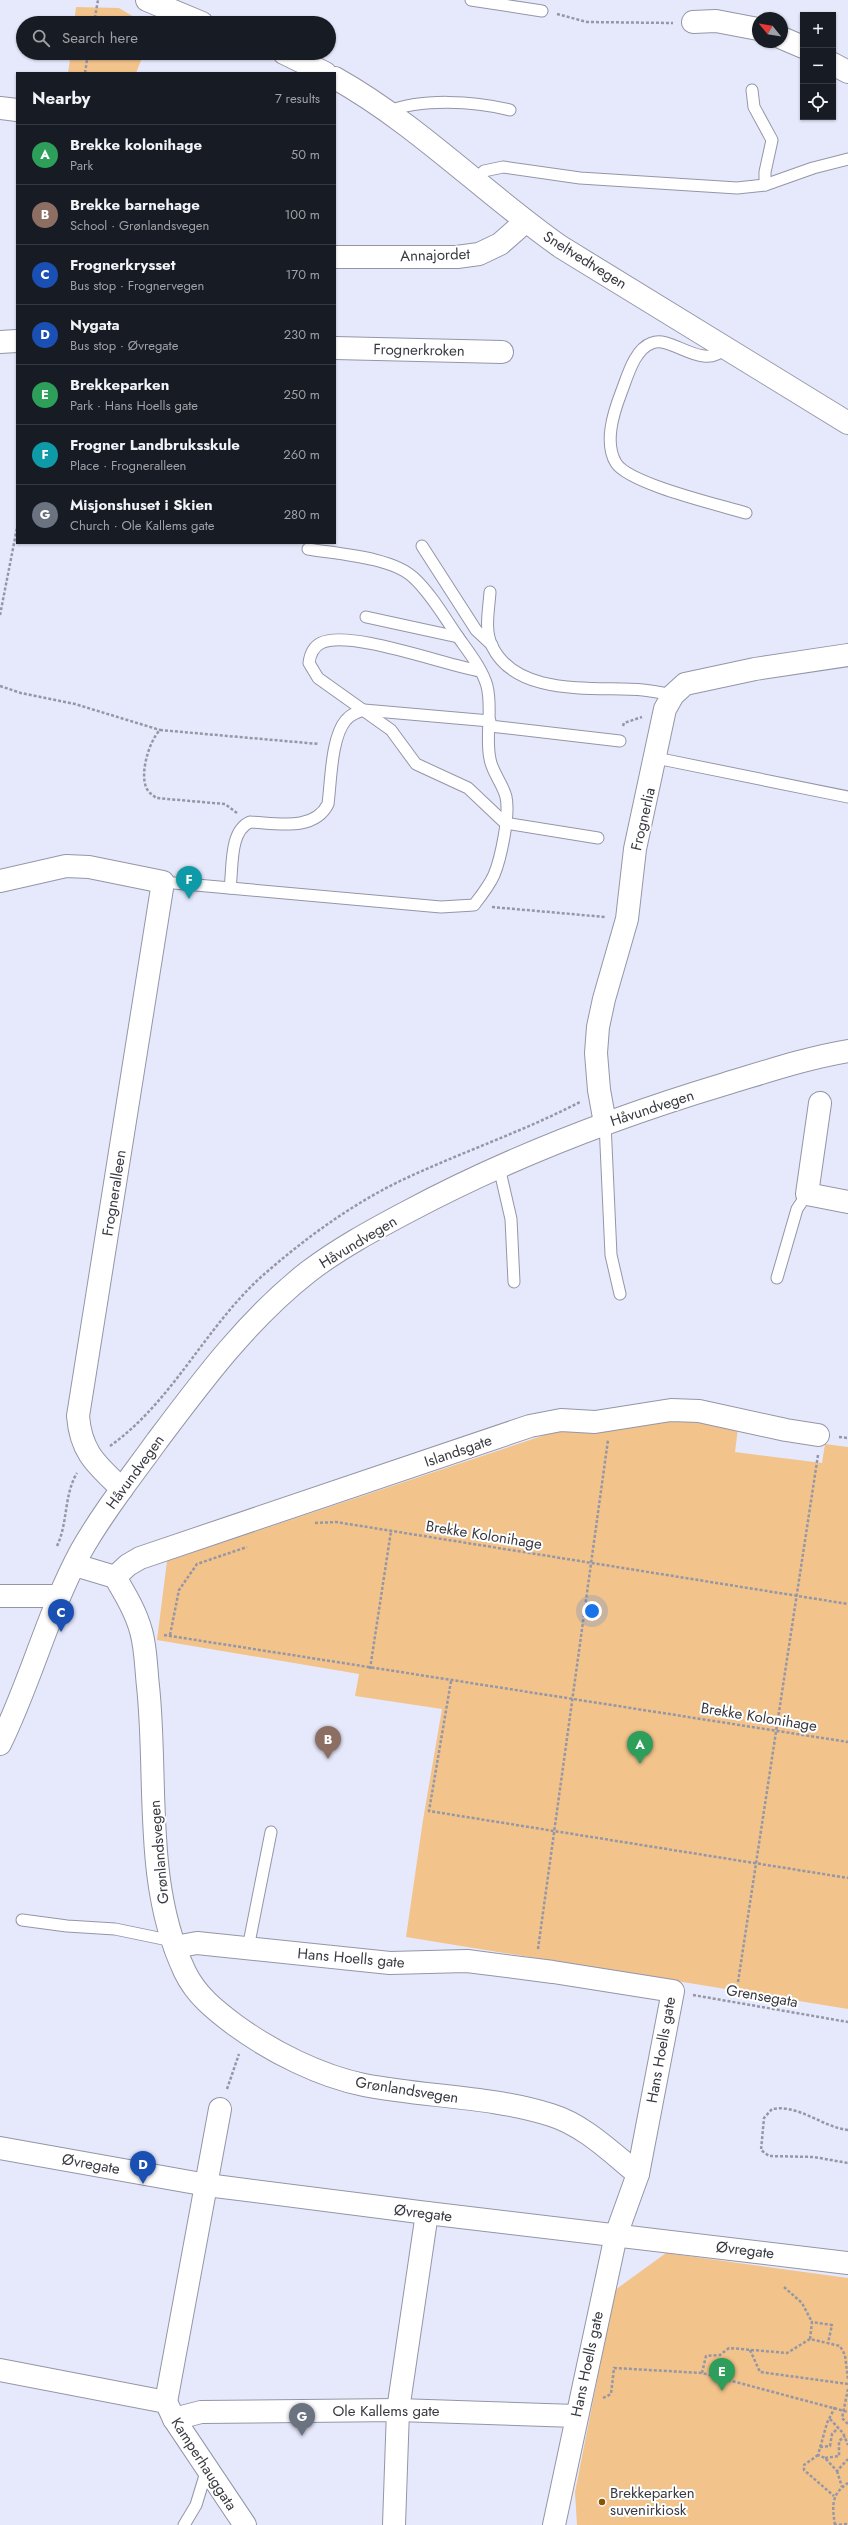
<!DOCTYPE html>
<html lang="en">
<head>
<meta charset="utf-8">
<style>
	body { margin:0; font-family:Jost,sans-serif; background:#242831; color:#f1f3f6 }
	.controls { position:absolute; right:12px; top:12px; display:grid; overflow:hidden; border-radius:0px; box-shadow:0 1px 3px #0004 }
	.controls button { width:36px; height:36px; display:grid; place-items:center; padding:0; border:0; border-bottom:1px solid #363941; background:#171b24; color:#f1f3f6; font:20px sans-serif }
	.compass { position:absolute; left:752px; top:12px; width:36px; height:36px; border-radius:50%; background:#171b24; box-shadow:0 1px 3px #0004; rotate:300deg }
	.you { position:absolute; left:592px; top:1611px; width:14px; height:14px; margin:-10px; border:3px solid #fff; border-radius:50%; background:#1a73e8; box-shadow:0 0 0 6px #1a73e833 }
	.badge { display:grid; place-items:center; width:26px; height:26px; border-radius:50%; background:#c2ac87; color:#fff; font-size:13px; font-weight:700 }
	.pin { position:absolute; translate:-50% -33px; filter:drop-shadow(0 1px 2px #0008) }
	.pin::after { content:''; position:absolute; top:21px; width:14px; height:12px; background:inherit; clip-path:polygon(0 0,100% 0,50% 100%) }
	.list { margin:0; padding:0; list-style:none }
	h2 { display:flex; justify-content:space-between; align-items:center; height:52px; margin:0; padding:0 16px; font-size:17px }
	h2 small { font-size:13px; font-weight:400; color:#9ea1a6 }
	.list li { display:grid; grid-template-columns:26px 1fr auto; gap:12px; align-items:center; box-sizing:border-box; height:60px; padding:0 16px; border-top:1px solid #363941 }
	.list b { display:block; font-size:15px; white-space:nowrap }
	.list p { margin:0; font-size:13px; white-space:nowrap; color:#9ea1a6 }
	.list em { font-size:13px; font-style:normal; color:#9ea1a6 }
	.icon { flex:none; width:22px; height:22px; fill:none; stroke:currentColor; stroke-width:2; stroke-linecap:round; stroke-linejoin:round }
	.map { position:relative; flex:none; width:848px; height:2525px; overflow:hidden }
	.search { position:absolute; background:#171b24; box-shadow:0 1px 3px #0004; left:16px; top:16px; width:320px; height:44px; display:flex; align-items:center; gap:10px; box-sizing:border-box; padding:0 14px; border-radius:22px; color:#9ea1a6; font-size:15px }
	.panel { position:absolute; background:#171b24; box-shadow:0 1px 3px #0004; left:16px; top:72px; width:320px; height:472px; border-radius:0px }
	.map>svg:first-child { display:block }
	.green { fill:#f3c38c }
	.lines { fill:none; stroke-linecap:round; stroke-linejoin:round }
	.service-casing { stroke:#9496a7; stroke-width:13 }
	.minor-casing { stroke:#9496a7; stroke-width:24 }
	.tertiary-casing { stroke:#9496a7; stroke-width:24 }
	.secondary-casing { stroke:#9496a7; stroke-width:24 }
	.path { stroke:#9597a5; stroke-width:2.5; stroke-dasharray:3 2; stroke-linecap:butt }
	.service { stroke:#fff; stroke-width:11 }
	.minor { stroke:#fff; stroke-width:22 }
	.tertiary { stroke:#fff; stroke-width:22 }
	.secondary { stroke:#fff; stroke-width:22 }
	.poi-dot { fill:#895600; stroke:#fff; stroke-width:1.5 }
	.labels { text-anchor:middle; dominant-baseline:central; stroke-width:4; stroke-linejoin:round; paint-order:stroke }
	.street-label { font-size:15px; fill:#393a41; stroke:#fff }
	.poi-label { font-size:15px; fill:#393a41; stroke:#fff; text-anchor:start }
</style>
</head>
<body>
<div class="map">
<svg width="848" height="2525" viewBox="0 0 848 2525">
	<rect width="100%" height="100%" fill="#e6e9fc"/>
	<g class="green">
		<path d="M76,7L119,8L144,23H74Z"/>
		<path d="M71,53H144L136,73H68Z"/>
		<path d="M668,1419L738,1428L735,1452L822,1463L825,1444L848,1447V2009L406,1937L423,1820L442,1709L355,1696L359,1674L157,1640L167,1561L557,1431Z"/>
		<path d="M666,2253L848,2278V2525H577L575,2492L615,2290Z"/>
	</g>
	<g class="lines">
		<defs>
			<g id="service">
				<path d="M471,0L542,11"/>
				<path d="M752,90L754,107L772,140L765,172V185"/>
				<path d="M387,112C421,98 474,101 510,110"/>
				<path d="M474,180L484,171L503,167L580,178L737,188L765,185L813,168L848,159"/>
				<path d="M725,348C703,372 672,335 652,343C634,349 627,378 621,393C613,414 604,443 616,463C629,484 720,505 746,513"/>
				<path d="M422,546L476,630L492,645"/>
				<path d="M490,592C489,609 484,630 492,646C517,698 596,686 643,690C653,691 663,693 673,695"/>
				<path d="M366,617L458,637"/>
				<path d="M480,671C445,665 349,629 321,643C313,647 310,655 309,663L318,678L391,730L416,764L468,788L505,823L598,838"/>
				<path d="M490,726L620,741"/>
				<path d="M656,758L848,797"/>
				<path d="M163,882L441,907L474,905C481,896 489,886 494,875C501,858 510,815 506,797C503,784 492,772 490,759C485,735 493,710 487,686C482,668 467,650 456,634C443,615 431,594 414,578C392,557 338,554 308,549"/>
				<path d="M230,888C233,868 229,831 250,822C276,823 314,832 328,804C331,782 331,737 346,720C351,714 357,712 364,710L490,721"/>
				<path d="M605,1123L611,1255L620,1294"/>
				<path d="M499,1167L511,1219L514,1282"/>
				<path d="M777,1278L797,1209L807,1194"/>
				<path d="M22,1920L67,1926L115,1929L173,1941"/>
				<path d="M248,1948L271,1832"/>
				<path d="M184,2525L196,2505L207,2469"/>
			</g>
			<g id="minor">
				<path d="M693,22L716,21L758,29"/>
				<path d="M782,38L803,47"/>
				<path d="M833,64L848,72"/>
				<path d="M0,108L17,110"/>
				<path d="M335,257H457L479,254L500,244L525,222"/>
				<path d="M0,342L17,341"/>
				<path d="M335,348L502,352"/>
				<path d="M0,881L66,866L89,867L163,882L78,1416C81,1453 97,1465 122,1489"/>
				<path d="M820,1103L807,1194L848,1202"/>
				<path d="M605,1123L599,1090L596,1053L598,1027L604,999L627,919L635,849L665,709L673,695L685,684L755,669L848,655"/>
				<path d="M75,1565L115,1577C125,1594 136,1612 141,1631C146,1648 146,1669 148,1686C158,1781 143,1884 185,1972C196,1995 215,2010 235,2025C272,2052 320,2076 364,2085C425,2097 491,2096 551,2115C584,2125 612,2153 638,2174"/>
				<path d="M115,1577L128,1565L140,1558L530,1426L561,1420L595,1422L671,1410L699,1411L786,1430L818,1435"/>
				<path d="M175,1947L197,1943L390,1963L467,1961L553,1972L673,1991L638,2174L616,2235L554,2525"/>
				<path d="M0,2370L166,2402"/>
				<path d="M166,2402L220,2109"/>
				<path d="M168,2406L174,2419L245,2525"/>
				<path d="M174,2419L201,2412L398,2410L576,2416"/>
				<path d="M394,2525L398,2410L427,2213"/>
			</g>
			<g id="tertiary">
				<path d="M0,1596H59"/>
				<path d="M0,2148L207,2185L427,2213L848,2263"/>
			</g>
			<g id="secondary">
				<path d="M147,0L202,23"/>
				<path d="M284,53L325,73"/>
				<path d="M335,78C417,124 484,193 561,247L848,423"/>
				<path d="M0,1744C31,1681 48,1612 81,1551C103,1512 131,1477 157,1441C202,1381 248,1319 308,1272C338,1249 373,1230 407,1212C508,1158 615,1117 725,1084C765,1072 806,1058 848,1051"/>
			</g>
		</defs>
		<use href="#service" class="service-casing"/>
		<use href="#minor" class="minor-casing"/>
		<use href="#tertiary" class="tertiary-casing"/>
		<use href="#secondary" class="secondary-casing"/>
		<g class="path">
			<path d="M557,14L587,22L673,23"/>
			<path d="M94,23L98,0"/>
			<path d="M85,73L88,53"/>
			<path d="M0,615L17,528"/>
			<path d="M0,686L21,693L75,704L160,730"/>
			<path d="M623,726L624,723L642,717"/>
			<path d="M237,813L225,804L156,798C153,795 149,793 147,789C139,775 149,741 160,730L319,744"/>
			<path d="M492,907L605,917"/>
			<path d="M839,1437L848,1438"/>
			<path d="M110,1446C172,1402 205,1328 261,1277C303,1240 349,1206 400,1181C459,1153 522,1132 580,1102"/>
			<path d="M315,1523L336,1522L848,1604"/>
			<path d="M57,1546C68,1523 64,1494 77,1473"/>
			<path d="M164,1635L848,1742"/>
			<path d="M170,1635L179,1590L197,1564L247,1547"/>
			<path d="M370,1669L391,1531"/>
			<path d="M451,1681L429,1811L848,1878"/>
			<path d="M538,1949L608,1440"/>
			<path d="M738,1982L818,1455"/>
			<path d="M693,1995L848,2022"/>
			<path d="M227,2089L239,2054"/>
			<path d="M848,2130C822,2127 799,2104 772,2109L764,2118L761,2150L769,2156L814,2157L848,2163"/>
			<path d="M784,2287L802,2303L812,2322"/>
			<path d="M810,2339L812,2322L832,2325L828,2343"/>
			<path d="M750,2350L760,2372L848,2384"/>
			<path d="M702,2373L706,2356L720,2355L729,2348L787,2353L810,2339L840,2346L845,2355L848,2380"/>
			<path d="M848,2389L842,2418L848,2424"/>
			<path d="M603,2398L611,2394L614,2368L702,2373L848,2412"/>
			<path d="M835,2407L827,2423L818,2455L825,2458L837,2471L848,2459"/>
			<path d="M830,2419L843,2433L848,2445"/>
			<path d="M820,2447L830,2446L832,2434L838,2428"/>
			<path d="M818,2455L804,2465V2470L834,2496"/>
			<path d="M825,2458L839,2456V2441L845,2436"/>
			<path d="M837,2471L842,2487"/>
			<path d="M834,2525L848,2524"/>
			<path d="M835,2525C832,2506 831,2494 848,2483"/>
		</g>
		<use href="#service" class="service"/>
		<use href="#minor" class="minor"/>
		<use href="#tertiary" class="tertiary"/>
		<use href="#secondary" class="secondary"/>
	</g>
	<circle class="poi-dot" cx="602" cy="2502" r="4"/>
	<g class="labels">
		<g class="street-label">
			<text transform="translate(435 255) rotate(-2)">Annajordet</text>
			<text transform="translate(585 260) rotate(32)">Sneltvedtvegen</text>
			<text transform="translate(419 350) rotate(1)">Frognerkroken</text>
			<text transform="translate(643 819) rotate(-77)">Frognerlia</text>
			<text transform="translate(652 1108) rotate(-18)">Håvundvegen</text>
			<text transform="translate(114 1193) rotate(-81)">Frogneralleen</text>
			<text transform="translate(358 1242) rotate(-31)">Håvundvegen</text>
			<text transform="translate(458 1451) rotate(-19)">Islandsgate</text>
			<text transform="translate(135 1472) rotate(-54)">Håvundvegen</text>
			<text transform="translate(484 1535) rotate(9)">Brekke Kolonihage</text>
			<text transform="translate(759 1717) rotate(9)">Brekke Kolonihage</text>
			<text transform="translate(159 1852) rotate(-95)">Grønlandsvegen</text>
			<text transform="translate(351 1958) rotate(5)">Hans Hoells gate</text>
			<text transform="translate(762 1996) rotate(10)">Grensegata</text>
			<text transform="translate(661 2050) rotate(-80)">Hans Hoells gate</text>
			<text transform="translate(407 2090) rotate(9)">Grønlandsvegen</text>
			<text transform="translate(91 2164) rotate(10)">Øvregate</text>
			<text transform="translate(423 2213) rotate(7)">Øvregate</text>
			<text transform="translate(745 2250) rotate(7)">Øvregate</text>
			<text transform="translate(587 2364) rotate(-78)">Hans Hoells gate</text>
			<text x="386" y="2411">Ole Kallems gate</text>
			<text transform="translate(204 2464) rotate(57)">Kamperhauggata</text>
		</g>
		<g class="poi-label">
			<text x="610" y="2493">Brekkeparken<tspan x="610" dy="17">suvenirkiosk</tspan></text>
		</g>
	</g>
</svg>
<div class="controls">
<button>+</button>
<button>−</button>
<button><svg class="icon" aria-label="locate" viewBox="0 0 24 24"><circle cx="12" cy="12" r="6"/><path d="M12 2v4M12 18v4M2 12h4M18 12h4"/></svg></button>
</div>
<svg class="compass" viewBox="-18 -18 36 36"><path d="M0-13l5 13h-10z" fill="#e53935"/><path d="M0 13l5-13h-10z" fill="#9ea1a6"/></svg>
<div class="you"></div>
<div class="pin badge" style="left:640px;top:1764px;background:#2e9e5b">A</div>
<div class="pin badge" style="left:328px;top:1759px;background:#8d6e63">B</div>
<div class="pin badge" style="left:61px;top:1632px;background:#1a4fb4">C</div>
<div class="pin badge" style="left:143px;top:2184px;background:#1a4fb4">D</div>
<div class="pin badge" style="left:722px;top:2391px;background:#2e9e5b">E</div>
<div class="pin badge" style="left:189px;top:899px;background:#0f9aa8">F</div>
<div class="pin badge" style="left:302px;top:2436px;background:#6b7280">G</div>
<div class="search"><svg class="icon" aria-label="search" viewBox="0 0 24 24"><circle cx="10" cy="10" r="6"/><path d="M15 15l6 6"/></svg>Search here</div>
<section class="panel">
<h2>Nearby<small>7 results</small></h2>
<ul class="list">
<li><span class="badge" style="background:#2e9e5b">A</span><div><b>Brekke kolonihage</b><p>Park</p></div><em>50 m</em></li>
<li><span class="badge" style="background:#8d6e63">B</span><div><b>Brekke barnehage</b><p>School · Grønlandsvegen</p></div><em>100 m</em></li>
<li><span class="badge" style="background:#1a4fb4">C</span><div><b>Frognerkrysset</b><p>Bus stop · Frognervegen</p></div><em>170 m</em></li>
<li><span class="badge" style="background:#1a4fb4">D</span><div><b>Nygata</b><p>Bus stop · Øvregate</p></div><em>230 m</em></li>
<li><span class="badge" style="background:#2e9e5b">E</span><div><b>Brekkeparken</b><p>Park · Hans Hoells gate</p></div><em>250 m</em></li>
<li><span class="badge" style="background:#0f9aa8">F</span><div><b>Frogner Landbruksskule</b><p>Place · Frogneralleen</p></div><em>260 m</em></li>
<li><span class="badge" style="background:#6b7280">G</span><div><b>Misjonshuset i Skien</b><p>Church · Ole Kallems gate</p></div><em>280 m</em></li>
</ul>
</section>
</div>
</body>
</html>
